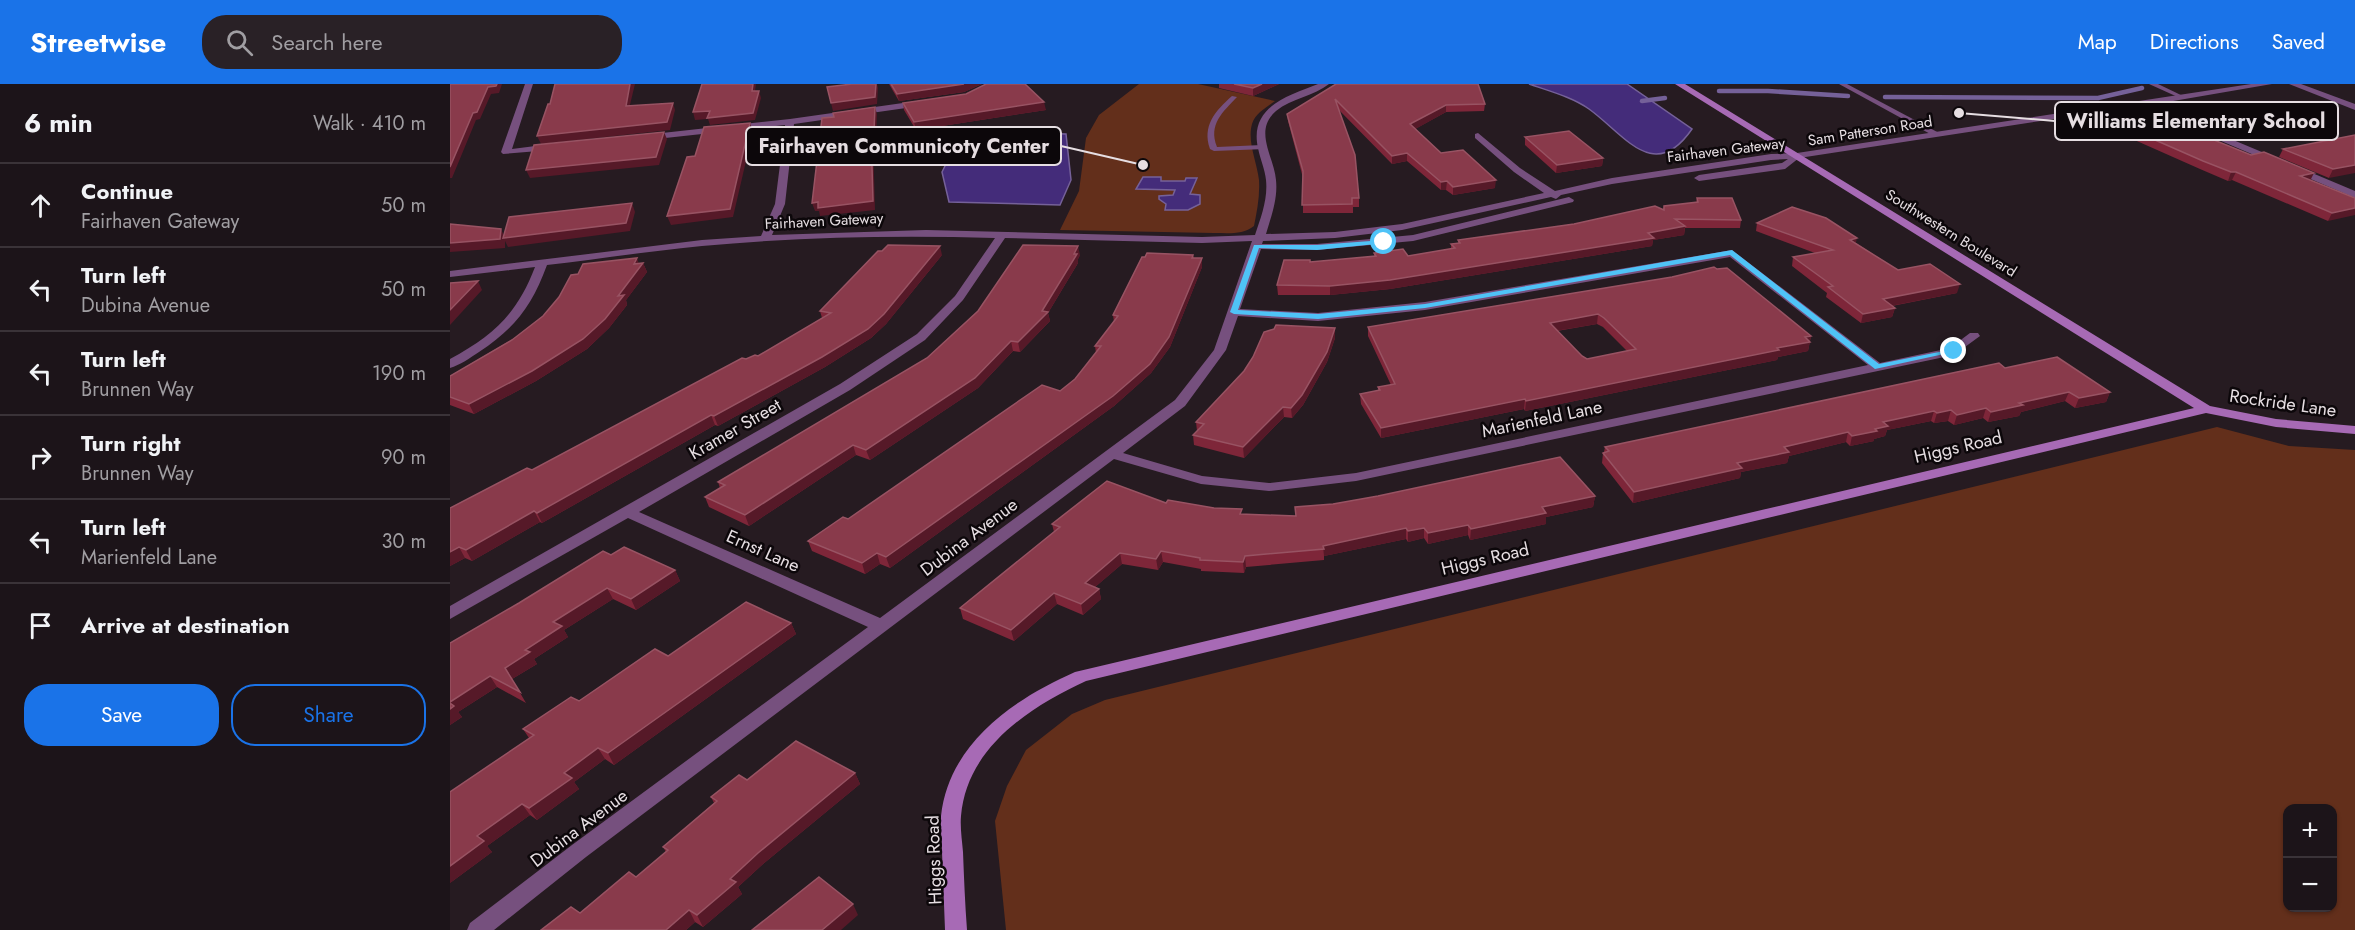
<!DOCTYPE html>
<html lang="en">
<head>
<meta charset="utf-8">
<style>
	body { margin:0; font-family:Jost,sans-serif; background:#292126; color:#f1f3f6 }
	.controls { position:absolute; right:18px; bottom:18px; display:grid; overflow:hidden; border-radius:12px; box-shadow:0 2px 4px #0004 }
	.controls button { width:54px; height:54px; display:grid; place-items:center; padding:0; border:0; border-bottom:2px solid #3a3338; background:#1c1419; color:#f1f3f6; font:30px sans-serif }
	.stop { position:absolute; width:18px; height:18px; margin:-14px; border:4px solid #4fc3f7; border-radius:50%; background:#fff }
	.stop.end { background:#4fc3f7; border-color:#fff; box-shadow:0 2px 6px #0008 }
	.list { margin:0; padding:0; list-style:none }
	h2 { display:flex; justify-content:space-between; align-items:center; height:78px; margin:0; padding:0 24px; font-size:26px }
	h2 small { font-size:20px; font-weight:400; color:#a09ea2 }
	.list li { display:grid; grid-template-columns:39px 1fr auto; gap:18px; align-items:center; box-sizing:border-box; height:84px; padding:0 24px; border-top:2px solid #3a3338 }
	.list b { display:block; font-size:22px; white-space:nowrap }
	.list p { margin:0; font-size:20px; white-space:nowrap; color:#a09ea2 }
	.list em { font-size:20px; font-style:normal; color:#a09ea2 }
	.actions { display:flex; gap:12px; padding:18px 24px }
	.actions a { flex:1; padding:14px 0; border:2px solid #1a73e8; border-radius:24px; text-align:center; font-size:21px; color:#1a73e8 }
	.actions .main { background:#1a73e8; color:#fff }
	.icon { flex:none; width:33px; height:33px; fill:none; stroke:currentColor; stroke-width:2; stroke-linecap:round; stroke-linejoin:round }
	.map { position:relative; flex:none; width:1905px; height:846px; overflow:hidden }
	header { display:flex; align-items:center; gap:36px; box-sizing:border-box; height:84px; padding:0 30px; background:#1a73e8; color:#fff }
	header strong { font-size:28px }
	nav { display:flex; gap:33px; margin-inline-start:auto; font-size:21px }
	.search { width:420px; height:54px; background:#292126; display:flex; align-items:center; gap:15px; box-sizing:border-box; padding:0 21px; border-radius:24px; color:#a09ea2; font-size:22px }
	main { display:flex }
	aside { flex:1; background:#1c1419 }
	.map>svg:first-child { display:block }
	.green { fill:#632f1b; fill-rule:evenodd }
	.water { fill:#442c7a; stroke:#756199; stroke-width:1.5 }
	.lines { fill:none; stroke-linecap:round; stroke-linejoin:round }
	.stream { stroke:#756199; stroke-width:4.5 }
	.lane { fill:#76507e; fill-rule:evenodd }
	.street { fill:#76507e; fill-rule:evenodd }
	.secondary { fill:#a76ab5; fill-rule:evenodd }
	.wall { fill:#7e2639; fill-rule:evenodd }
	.shaded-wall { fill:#561928 }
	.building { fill:#893a4b; stroke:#985363; stroke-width:1.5; fill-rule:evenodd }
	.route { fill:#4fc3f7 }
	.labels { text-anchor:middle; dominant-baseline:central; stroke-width:5; stroke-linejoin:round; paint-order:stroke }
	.far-street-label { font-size:15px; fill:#e6dee2; stroke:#0c070a }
	.street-label { font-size:18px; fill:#e6dee2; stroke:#0c070a }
	.leader { fill:none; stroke:#e6dee2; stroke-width:2 }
	.callout-dot { fill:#e6dee2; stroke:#0c070a; stroke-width:2 }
	.callout { fill:#0c070a; stroke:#e6dee2; stroke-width:2 }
	.callout-label { font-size:20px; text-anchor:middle; font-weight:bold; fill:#e6dee2 }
</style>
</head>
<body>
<header>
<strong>Streetwise</strong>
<div class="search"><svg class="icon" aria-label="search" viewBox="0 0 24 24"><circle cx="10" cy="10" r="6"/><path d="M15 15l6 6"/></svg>Search here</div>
<nav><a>Map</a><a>Directions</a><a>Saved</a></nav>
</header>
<main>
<aside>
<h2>6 min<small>Walk · 410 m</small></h2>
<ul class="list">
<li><svg class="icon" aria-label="ahead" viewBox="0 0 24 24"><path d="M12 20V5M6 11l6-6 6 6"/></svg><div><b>Continue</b><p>Fairhaven Gateway</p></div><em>50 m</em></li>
<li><svg class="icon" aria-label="left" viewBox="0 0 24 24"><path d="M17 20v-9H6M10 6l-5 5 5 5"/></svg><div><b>Turn left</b><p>Dubina Avenue</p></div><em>50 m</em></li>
<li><svg class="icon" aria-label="left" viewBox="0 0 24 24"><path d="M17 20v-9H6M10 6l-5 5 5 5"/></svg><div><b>Turn left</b><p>Brunnen Way</p></div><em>190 m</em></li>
<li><svg class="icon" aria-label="right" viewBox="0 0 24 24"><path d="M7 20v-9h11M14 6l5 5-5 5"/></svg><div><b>Turn right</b><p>Brunnen Way</p></div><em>90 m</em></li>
<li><svg class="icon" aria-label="left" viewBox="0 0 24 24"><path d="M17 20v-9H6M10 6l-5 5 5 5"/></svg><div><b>Turn left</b><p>Marienfeld Lane</p></div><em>30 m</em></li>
<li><svg class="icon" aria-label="arrive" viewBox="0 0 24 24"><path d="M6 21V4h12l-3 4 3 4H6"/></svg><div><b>Arrive at destination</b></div></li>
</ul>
<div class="actions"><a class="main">Save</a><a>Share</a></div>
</aside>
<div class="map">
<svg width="1905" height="846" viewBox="0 0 1905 846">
	<rect width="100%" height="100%" fill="#261b21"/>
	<g class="green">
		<path d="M689,0H748L825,17C817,23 805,29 802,40C797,58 807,78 809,96C810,112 807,127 804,142C793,151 778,149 764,149L610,146L629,107L636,54L649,31Z"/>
		<path d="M1767,343L1839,362L1905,366V846H556L545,737L557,702L576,666L622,630L655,616ZM1838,724H1882V824H1838Z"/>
	</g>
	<g class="water">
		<path d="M1079,0H1177L1242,45C1204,100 1175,51 1139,25C1122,13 1099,7 1079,0Z"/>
		<path d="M585,49L616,50L621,96L610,121L499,118L492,88L504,64Z"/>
		<path d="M693,93H711V97H735L736,94H747L740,110L750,111V120L738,126H715L716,120L709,115V112L723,111L725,106L686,105Z"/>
	</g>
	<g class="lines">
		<g class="stream">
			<path d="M1269,7H1318L1398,12"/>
			<path d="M1435,13L1648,14L1692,4"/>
			<path d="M1192,17L1215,14"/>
		</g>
		<g class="lane">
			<path d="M1389,0H1397L1491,50L1484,52Z"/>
			<path d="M1699,0H1708L1735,13L1730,14Z"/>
			<path d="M782,12L787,13C773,28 758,40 767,63L812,61L816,63L815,65L764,67L760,65C752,42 765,27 782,12Z"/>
		</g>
		<g class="street">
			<path d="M75,0H83L62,65L101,60L106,63L101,66L53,70L51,68Z"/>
			<path d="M868,0H879C864,12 842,14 826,27C803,47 824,72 826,96C828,115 821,133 816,150L885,148L952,140L1094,109L1064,88L1025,54V50L1028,49L1070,84L1105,107L1162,94L1321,70L1347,69L1801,0H1822L1700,21L1905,107V114L1689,22L1349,74L1335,85L1249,97L1244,94L1249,91L1332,79L1338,75L1321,76L1162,100L1111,111L1106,115L1101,113L952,146L885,154L813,157L812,160H867L963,151L1119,113L1124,116L1123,118L963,157L867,166L811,165L790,225L868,229L975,218L1282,166L1430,279L1500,264L1520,249H1528L1530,252L1504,271L906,397L819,407L751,400L664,375L136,773L44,846H17L20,839L122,761L418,543L178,434L0,535V522L390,300L467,250L505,212L545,154C447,151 349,153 252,162C200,167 149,175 97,181C82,222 65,244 29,268C20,274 10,281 0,284V275C44,251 67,230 85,183L0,193V187L252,156L311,152L325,120L335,41L197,56L192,53L194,51L340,35L474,16L477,17V21L344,40L335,120L322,151L476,146L752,153L805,151C811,133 818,115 816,96C815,85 810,75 808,64C799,23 837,12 868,0ZM555,154L752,159L802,157L764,266L725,316L430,534L189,428L400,306L475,256L513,216ZM1280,173L1418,281L906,389L819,399L752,392L673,369L735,322L776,266L788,232L868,237L975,226Z"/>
			<path d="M1839,0H1851L1905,20V26Z"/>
		</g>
		<path class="secondary" d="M1225,0H1235L1760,322L1826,335L1905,342V350L1826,343L1756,329L636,597C580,623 517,663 511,732C510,743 512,756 513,768C514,794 515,820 517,846H495C494,820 493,794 492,768C492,756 490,743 491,732C499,659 564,615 625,588L1744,324Z"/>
	</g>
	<g class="wall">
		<path d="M439,0H532L514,8L449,17Z"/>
		<path d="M769,0H829L803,12L769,4Z"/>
		<path d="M886,0L1035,20L1034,27L996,28L965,45L991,69L1045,104L1003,111L996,106H991L957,77L942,80L889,26L909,114V123H903V129H853V94L838,37L837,30Z"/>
		<path d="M576,1L596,26L466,46L454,26L453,19Z"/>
		<path d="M1655,34L1861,96L1905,114L1878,137L1782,96L1778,97L1750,85L1653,42Z"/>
		<path d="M1905,51L1879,94L1829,73L1833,65Z"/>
		<path d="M1075,53L1153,74L1152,82L1106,89L1075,61Z"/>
		<path d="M1247,114L1291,136L1290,144H1235L1234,151L1203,156L1202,162L940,205L880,211H828L827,201L860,178L924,173V169L958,172L1001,165V160L1008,159V156L1124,140L1213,125L1214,122L1246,119Z"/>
		<path d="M1307,139L1406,159L1448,186L1507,209L1442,222L1445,224L1442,233L1411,239L1376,213L1377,209L1342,182L1343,173L1365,169L1306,147Z"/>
		<path d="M492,171L436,240L421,254L375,283L268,342L265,341L92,439L90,438L22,477L15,474L0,482V424L82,386L296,275L308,272L372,234L370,227Z"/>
		<path d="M630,171L628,175V179L598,229L600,237L570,268L563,267L528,304L420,376L406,371L299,442L259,423L255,413L270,404L268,398L477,274L528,227Z"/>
		<path d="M743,171L744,174H752V183L720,263L701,289L664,322L440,484L430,480L415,490L362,467L358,457L398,435L610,307L625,295L646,269L645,262L664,238L663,231Z"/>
		<path d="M193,179L197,188L176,216L177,221L159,244L137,265L86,297L24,330L0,321V292L189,180Z"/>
		<path d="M1222,193L1361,252L1358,267L1328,273L1327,276L1075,327L1074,325L931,354L911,320L910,310L928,307V303L941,301L918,252V243ZM1147,240L1153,243L1177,267L1137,275L1132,272L1107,247Z"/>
		<path d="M885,244V254L877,278L853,321L842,334L834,333L794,374L744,361L743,351L747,347L746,338Z"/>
		<path d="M1555,284L1660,308L1656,318L1625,324L1615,317L1571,328L1569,332L1538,338L1533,334L1504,341L1498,337L1484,339L1481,337L1437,346L1435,352L1424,355V357L1400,362L1396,358L1339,372L1337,379L1291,388L1290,394L1183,419L1152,379L1153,369L1154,368L1155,363Z"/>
		<path d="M1145,412L1143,423L1096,433V440L1020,456L1018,451L978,460L974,454L958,458L956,455L874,472V476L796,483L794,489L751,487V485L713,478L708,486L672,480L645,503L649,505L651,515L633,531L607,520L564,557L513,535L510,524L604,448L602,440L716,419L792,430L846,432Z"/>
		<path d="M161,471L225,486L230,497L186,526L163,515L114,546L118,553L84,575L87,580L62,595L76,619L47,603L8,628L12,633L0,641V559Z"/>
		<path d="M341,539L346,550L164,681L155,675L124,698L129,705L87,736L80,731L37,762L42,768L0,799L79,654L73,645L218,572Z"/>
		<path d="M405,689L410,700L313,780L288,803L292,810L253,843L245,838L236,846H91L130,829L186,793L216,768L213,763L264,719L261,713L297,696Z"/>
	</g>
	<g class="shaded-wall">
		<path d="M47,0H52L49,9L41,10L30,35L26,36L2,94H0V83L23,29L38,3Z"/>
		<path d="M180,0H185L178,29L176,22Z"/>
		<path d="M303,0H306L304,15L302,7Z"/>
		<path d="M426,0H427L428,4L427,20L383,27L381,19Z"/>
		<path d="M514,0H532L514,8L449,17L447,10Z"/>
		<path d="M812,0H829L803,12V4Z"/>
		<path d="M309,7L311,14L305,36L260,41L258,35L245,36L243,28Z"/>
		<path d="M594,18L596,26L466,46L464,38Z"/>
		<path d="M223,19L225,26L220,46L91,60L87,52Z"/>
		<path d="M996,21V28L960,48V40Z"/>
		<path d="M425,23L427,30L426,55H423L425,126L370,132L369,127H365L362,119L368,118L421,48Z"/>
		<path d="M300,39L303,47L283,133L221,141L217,132Z"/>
		<path d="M214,48L217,55L209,81L80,94L76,86Z"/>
		<path d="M957,69V77L942,80V72Z"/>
		<path d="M1153,74L1152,82L1106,89L1107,81Z"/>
		<path d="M1905,81V89L1879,94L1883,85Z"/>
		<path d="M1781,88H1786L1782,96L1778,97Z"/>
		<path d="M1864,89L1860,97L1850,92Z"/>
		<path d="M1046,96L1045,104L1003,111V103Z"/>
		<path d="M997,97L996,106H991V98Z"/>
		<path d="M182,119L185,128L180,147L58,163L55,157V164L0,168V159L51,145L55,154Z"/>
		<path d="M1905,124V131L1878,137L1882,129Z"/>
		<path d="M1235,142L1234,151L1203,156L1202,162L940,205L880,211V202Z"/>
		<path d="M1407,154L1405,163L1400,156Z"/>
		<path d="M490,162L492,171L436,240L421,254L375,283L268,342L264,332Z"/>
		<path d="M628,162L630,171L628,175V179L598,229L600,237L570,268L568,258Z"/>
		<path d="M187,174L190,183L193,179L197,188L176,216L177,221L159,244L137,265L86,297L24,330L19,320L168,212Z"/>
		<path d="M752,174V183L720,263L701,289L664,322L440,484L436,473Z"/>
		<path d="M28,197L32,206L0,241V226Z"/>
		<path d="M1510,200L1507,209L1430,224L1433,215Z"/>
		<path d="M1445,224L1442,233L1411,239L1413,230Z"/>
		<path d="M1148,230L1147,240L1099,248L1100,239Z"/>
		<path d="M885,244V254L877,278L853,321L842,334L841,324Z"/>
		<path d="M1361,252L1358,267L1328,273L1327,276L1075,327L1076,317L1327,264L1355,253Z"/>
		<path d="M561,257L563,267L528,304L420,376L416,366Z"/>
		<path d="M1619,308L1615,317L1571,328L1569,332L1538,338L1541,328L1569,319Z"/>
		<path d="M1660,308L1656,318L1625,324L1629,314Z"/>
		<path d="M1075,315L1074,325L931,354V344Z"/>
		<path d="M833,323L834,333L794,374L793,363Z"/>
		<path d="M1536,324L1533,334L1504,341L1507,331Z"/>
		<path d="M1501,326L1498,337L1484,339L1487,329Z"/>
		<path d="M1484,327L1481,337L1437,346L1435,352L1424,355V357L1400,362L1402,352L1433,338Z"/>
		<path d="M261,331L265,341L92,439L87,429Z"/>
		<path d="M1398,348L1396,358L1339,372L1337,379L1291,388L1290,394L1183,419L1184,408L1287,379L1334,363Z"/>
		<path d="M403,361L406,371L299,442L295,431Z"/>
		<path d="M1145,412L1143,423L1096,433V440L1020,456L1021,445L1092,423Z"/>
		<path d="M84,427L90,438L22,477L16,466Z"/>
		<path d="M1018,441V451L978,460V449Z"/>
		<path d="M956,444V455L874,472L873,462Z"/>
		<path d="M974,444V454L958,458V447Z"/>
		<path d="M9,463L15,474L0,482V468Z"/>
		<path d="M711,467L713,478L708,486L706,475Z"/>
		<path d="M427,469L430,480L415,490L412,479Z"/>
		<path d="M670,469L672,480L637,510L635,499Z"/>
		<path d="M795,472L796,483L794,489L793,478Z"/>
		<path d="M225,486L230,497L186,526L181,515Z"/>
		<path d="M157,504L163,515L114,546L118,553L84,575L87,580L62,595L55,584L103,538Z"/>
		<path d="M649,505L651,515L633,531L631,520Z"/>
		<path d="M604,509L607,520L564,557L561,546Z"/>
		<path d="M341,539L346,550L164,681L158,669Z"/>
		<path d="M40,592L47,603L8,628L12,633L0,641V618Z"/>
		<path d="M148,664L155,675L124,698L129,705L87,736L79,724L114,689Z"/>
		<path d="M405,689L410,700L313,780L288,803L292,810L253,843L247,831L280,795L308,769Z"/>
		<path d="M72,720L80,731L37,762L42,768L0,799V782L27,752Z"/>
		<path d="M403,820L408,831L391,846H372Z"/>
		<path d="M239,826L245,838L236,846H216Z"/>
	</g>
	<g class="building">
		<path d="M0,0H47L46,2L38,3L27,28L23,29L0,83Z"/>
		<path d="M105,0H180L176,22L223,19L217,38L87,52L98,20H100Z"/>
		<path d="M252,0H303L302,7H309L303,29L257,34L260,27L243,28Z"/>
		<path d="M402,0H426L425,13L381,19L377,3Z"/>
		<path d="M441,0H514L447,10Z"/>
		<path d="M536,0H575L594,18L464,38L453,19L516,10Z"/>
		<path d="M784,0H812L803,4Z"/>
		<path d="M886,0H1028L1035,20L996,21L960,40L991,69L1013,66L1046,96L1003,103L997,97L991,98L957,69L942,72L885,15L905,71L909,114H902V120L852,121L853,87L837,30Z"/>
		<path d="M425,23L424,47L421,48L423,117L368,124V118L362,119L372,34L384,33L383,29Z"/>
		<path d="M1695,28L1801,71L1814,68L1864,89L1850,92L1905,114V124L1882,129L1786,88H1781L1753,77L1655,34Z"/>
		<path d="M300,39L280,125L217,132L237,73L245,72L254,43Z"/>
		<path d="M1119,47L1153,74L1107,81L1075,53Z"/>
		<path d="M214,48L206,73L76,86L84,61Z"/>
		<path d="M1905,51V81L1883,85L1833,65Z"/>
		<path d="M1247,114H1282L1291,136L1225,135L1235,142L1198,149L1204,154L940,196L880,202L827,201L834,176H860V178L926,172L924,169L953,165L958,172L1005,164L1001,160L1010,159L1008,156L1124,140L1205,122L1214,126V122L1248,118Z"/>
		<path d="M182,119L176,139L53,154L59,133Z"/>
		<path d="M1342,123L1376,134L1407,154L1400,156L1448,186L1480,180L1510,200L1433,215L1445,224L1413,230L1378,203L1383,202L1343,173L1383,166L1307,139Z"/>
		<path d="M0,140L51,145L50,155L0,159Z"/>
		<path d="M438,161L490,162L434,230L418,245L372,273L264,332L261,331L87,429L84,427L16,466L9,463L0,468V424L77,384L82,386L292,274L296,275L305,271L308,272L381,229L370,227L428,167H432Z"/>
		<path d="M573,161L628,162L624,170H627L592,227L598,228L568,258L561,257L525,294L416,366L403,361L295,431L255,413L275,401L268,398L477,274L528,227Z"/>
		<path d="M697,169L743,171L742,174H752L719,253L700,280L663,312L436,473L427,469L412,479L358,457L393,433L398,435L592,301L610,307L625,295L651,262H645L668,232L663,231L692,173H695Z"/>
		<path d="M187,174L184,180L193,179L168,212L174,211L155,235L133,255L82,287L19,320L0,313V292L62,256L93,232L109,213L121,191L128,190L133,180Z"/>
		<path d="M1264,183L1267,185L1277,184L1361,252L1355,253L1360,258L1327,264L1329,266L1076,317L1075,315L931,344L910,310L930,306L928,303L945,300L918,243L1222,193ZM1148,230L1154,234L1186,265L1137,275L1132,272L1100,239Z"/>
		<path d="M28,197L0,226V199Z"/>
		<path d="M826,241L885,244L877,268L852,311L841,324L833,323L793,363L743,351L754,340L746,338L794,287L803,273L814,248L824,245Z"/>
		<path d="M1607,273L1660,308L1629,314L1619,308L1569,319L1573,321L1541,328L1536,324L1507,331L1501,326L1487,329L1484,327L1433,338L1438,342L1425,345L1427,347L1402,352L1398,348L1334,363L1339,368L1287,379L1292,384L1184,408L1153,369L1159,367L1155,363L1549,279L1555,284Z"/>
		<path d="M1110,373L1145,412L1092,423L1096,429L1021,445L1018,441L978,449L974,444L958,447L956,444L873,462L874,465L795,472L793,478L750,476V474L711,467L706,475L670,469L635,499L649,505L631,520L604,509L561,546L510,524L610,443L602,440L657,397L716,419L718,416L764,424L792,425L790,430L846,432L845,423L883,420L928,412Z"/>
		<path d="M174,463L225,486L181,515L157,504L103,538L112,542L75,566L80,568L55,584L70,608L40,592L0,618V559L69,519L153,467L161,471Z"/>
		<path d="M296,518L341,539L158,669L148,664L114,689L122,694L79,724L72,720L27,752L34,757L0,782V708L84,651L73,645L121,613L129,617L205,565L218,572Z"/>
		<path d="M0,619L4,622L0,625Z"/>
		<path d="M346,657L405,689L308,769L280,795L286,798L247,831L239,826L216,846H91L121,823L130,829L179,788L186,793L218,766L213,763L267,717L261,713L289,691L297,696Z"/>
		<path d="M369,793L403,820L372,846H302Z"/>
	</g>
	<path class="route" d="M934,156L936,159L867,166L809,164L788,226L868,230L975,220L1282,166L1429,280L1504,265L1508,267L1425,285L1280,171L975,224L868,235L784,230L780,228L804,161H867Z"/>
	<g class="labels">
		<g class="far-street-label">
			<text transform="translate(1420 47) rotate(-9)">Sam Patterson Road</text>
			<text transform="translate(1276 66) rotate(-7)">Fairhaven Gateway</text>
			<text transform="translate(374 137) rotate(-3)">Fairhaven Gateway</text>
			<text transform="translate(1501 149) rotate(32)">Southwestern Boulevard</text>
		</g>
		<g class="street-label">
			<text transform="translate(1833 319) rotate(8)">Rockride Lane</text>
			<text transform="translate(1092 335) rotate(-12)">Marienfeld Lane</text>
			<text transform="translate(285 345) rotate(-30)">Kramer Street</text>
			<text transform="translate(1508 363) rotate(-13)">Higgs Road</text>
			<text transform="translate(519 453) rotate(-37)">Dubina Avenue</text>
			<text transform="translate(313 467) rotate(24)">Ernst Lane</text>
			<text transform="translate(1035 475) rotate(-13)">Higgs Road</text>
			<text transform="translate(129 744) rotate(-37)">Dubina Avenue</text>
			<text transform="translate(484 776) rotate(-92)">Higgs Road</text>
		</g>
	</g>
	<path class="leader" d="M1509 29L1605 37M693 81L611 62"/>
	<g class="callout-dot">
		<circle cx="1509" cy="29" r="6"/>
		<circle cx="693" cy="81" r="6"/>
	</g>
	<g class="callout">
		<rect x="1605" y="18" width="283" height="38" rx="6"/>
		<rect x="296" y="43" width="315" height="38" rx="6"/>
	</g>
	<g class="callout-label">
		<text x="1746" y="44">Williams Elementary School</text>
		<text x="454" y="69">Fairhaven Communicoty Center</text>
	</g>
</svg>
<div class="controls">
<button>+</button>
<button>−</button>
</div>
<div class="stop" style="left:934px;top:158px"></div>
<div class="stop end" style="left:1504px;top:267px"></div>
</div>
</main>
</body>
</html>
